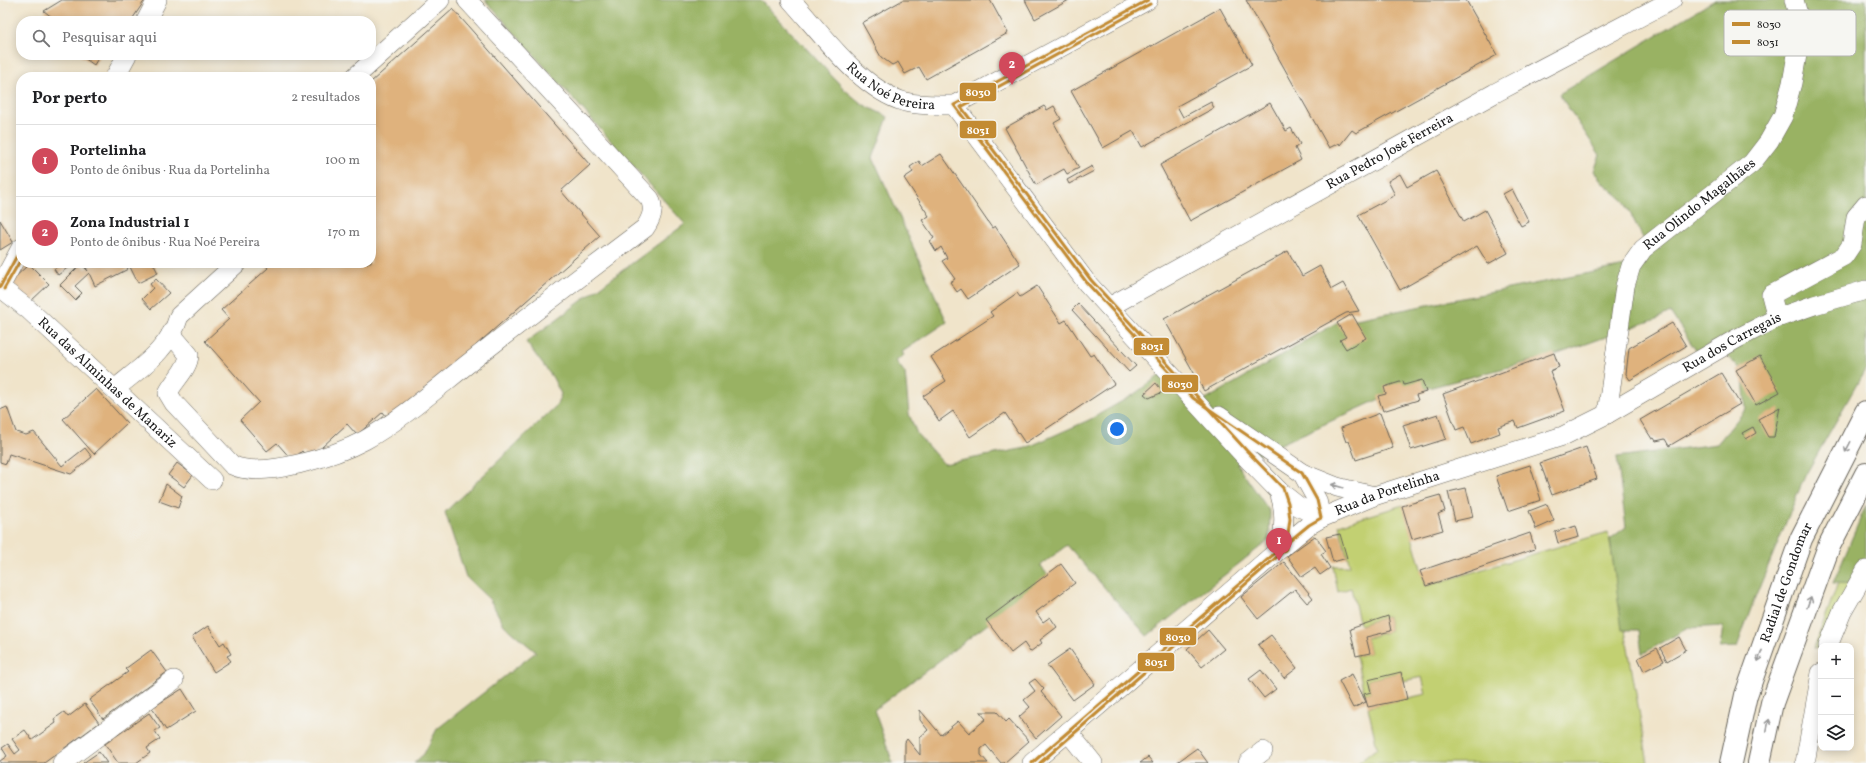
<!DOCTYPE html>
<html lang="pt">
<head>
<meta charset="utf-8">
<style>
	body { margin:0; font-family:Vollkorn,serif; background:#f2f2f2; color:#202124 }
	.controls { position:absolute; right:12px; bottom:12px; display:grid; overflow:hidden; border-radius:8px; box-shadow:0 2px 10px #0003 }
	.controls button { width:36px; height:36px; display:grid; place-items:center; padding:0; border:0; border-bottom:1px solid #e0e0e0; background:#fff; color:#202124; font:20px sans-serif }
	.you { position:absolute; left:1117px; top:429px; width:14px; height:14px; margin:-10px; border:3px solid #fff; border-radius:50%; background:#1a73e8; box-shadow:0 0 0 6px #1a73e833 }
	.badge { display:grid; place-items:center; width:26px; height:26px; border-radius:50%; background:#d1495b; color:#fff; font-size:13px; font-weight:700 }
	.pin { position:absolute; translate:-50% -33px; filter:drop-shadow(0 1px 2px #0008) }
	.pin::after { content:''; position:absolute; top:21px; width:14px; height:12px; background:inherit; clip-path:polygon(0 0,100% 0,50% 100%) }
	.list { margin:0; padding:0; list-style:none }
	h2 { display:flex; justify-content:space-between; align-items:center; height:52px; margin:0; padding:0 16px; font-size:17px }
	h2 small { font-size:13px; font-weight:400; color:#757577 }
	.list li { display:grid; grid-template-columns:26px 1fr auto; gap:12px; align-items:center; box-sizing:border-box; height:72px; padding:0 16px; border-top:1px solid #e0e0e0 }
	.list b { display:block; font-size:15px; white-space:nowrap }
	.list p { margin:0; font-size:13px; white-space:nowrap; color:#757577 }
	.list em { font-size:13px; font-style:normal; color:#757577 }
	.icon { flex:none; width:22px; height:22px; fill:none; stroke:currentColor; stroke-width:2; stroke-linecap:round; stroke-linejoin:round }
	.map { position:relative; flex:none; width:1866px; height:763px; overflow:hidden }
	.search { position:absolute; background:#fff; box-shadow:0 2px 10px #0003; left:16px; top:16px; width:360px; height:44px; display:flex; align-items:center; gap:10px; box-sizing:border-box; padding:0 14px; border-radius:16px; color:#757577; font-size:15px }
	.panel { position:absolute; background:#fff; box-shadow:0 2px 10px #0003; left:16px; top:72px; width:360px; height:196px; border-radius:16px }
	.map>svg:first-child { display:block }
	.green { fill:#c2d072; stroke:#6f7647 }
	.forest { fill:#99b264; stroke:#5a6740 }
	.building { fill:#dfb27d }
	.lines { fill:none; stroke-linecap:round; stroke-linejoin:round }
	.minor-casing { stroke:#666259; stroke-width:20 }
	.highway-casing { stroke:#666259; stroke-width:24 }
	.minor { stroke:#fff; stroke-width:19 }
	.highway { stroke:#fff; stroke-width:22 }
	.bus-1-casing { stroke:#f6f6f2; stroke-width:6 }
	.bus-2-casing { stroke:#f6f6f2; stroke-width:6 }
	.bus-1 { stroke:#c38b33; stroke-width:3 }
	.bus-2 { stroke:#c38b33; stroke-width:3 }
	.oneway { stroke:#999 }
	.labels { text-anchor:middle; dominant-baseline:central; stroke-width:3; stroke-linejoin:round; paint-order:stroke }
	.street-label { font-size:14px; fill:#1c1c1c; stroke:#f6f6f2 }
	.key { fill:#f6f6f2; stroke:#b5b5b2; stroke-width:1 }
	.key-label { font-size:11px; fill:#1c1c1c }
	.line-badge { stroke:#f6f6f2; stroke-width:1.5 }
	.badge-label { font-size:11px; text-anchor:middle; font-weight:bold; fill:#fff }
</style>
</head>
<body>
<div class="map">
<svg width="1866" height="763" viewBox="0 0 1866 763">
	<rect width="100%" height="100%" fill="#f6f6f2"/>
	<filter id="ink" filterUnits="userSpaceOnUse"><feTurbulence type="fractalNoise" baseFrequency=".025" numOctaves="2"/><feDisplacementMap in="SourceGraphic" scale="8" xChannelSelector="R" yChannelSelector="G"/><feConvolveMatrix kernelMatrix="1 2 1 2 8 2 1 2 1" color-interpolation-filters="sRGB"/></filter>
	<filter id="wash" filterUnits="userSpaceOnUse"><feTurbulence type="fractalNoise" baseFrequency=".012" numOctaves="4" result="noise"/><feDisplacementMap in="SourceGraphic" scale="16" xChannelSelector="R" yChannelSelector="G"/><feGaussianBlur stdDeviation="0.9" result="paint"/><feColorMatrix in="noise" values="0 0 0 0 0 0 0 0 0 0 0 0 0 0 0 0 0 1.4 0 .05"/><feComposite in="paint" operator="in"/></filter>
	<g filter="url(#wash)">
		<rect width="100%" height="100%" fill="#f0e4ca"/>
		<g class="green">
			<path d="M1403,505L1426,586L1608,532L1648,763H1358L1377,748L1368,707L1426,694L1422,677L1403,681L1401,672L1368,680L1371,692L1364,694L1356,656L1370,653L1366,638L1391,631L1388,616L1360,625L1351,588L1338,592L1333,566H1350L1339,525Z"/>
			<path d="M1856,534L1866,562L1820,649L1814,648Z"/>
		</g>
		<g class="forest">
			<path d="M485,0H761L845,90L862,104L888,117L873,158L947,322L902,352L904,355L896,361L905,373L909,414L917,434L944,464L1026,448L1089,420L1133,395L1163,373L1192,408L1336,323L1625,266L1645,242L1624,201L1603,183L1594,171L1600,155L1559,94L1715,0H1866V368L1805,476L1753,603L1737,647L1720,648L1723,626L1688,628L1642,654L1639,630H1622L1610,539L1626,527L1617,457L1717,444L1746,409L1742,370L1712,343L1697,352L1670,312L1659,318L1555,355L1405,394L1384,397L1237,464L1270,512L1269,540L1147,636L1067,545L1040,566L1050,577L874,710L893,763H414L424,754L437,729L536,652L504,625L490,600L466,577L445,512L557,405L561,394L553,378L526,342L685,224Z"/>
			<path d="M1866,505V584L1833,583Z"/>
		</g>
		<g id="blocks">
			<g class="building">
				<path d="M62,0H145L131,21H57L44,11Z"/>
				<path d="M903,0H990L1008,33L926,79L919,67L905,74L898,62L892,65L881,57L862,23Z"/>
				<path d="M1025,0H1069L1035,19Z"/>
				<path d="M1246,0H1466L1497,55L1356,133L1352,130L1340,145L1339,143L1329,148Z"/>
				<path d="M1220,8L1252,65L1177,106L1183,117L1211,102L1214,108L1142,147L1133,131L1103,148L1071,91Z"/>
				<path d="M453,9L590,165L561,191L600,236L390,421L383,412L357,435L347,424L309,459L302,451L292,460L277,443L267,451L240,420L259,402L205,341L229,319L221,310L268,268L264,263H371V82Z"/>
				<path d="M80,55H100L94,65Z"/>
				<path d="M1270,103L1286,131L1291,128L1300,144L1295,148L1301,160L1190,221L1160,165Z"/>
				<path d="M1044,106L1047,110L1054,106L1061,119L1054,123L1079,168L1067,174L1064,169L1036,185L1005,128Z"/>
				<path d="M941,154L992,228L995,226L1020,264L968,299L961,289L957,292L950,282L955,279L942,261L947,258L941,247L936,251L930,241L934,238L922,220L929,216L904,178L913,172L910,167L919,161L922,166Z"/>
				<path d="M1092,166L1094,171L1069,184L1067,180Z"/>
				<path d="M1436,171L1464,222L1485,210L1508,253L1488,264L1477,246L1400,290L1358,215L1395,195L1388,181L1400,174L1407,187Z"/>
				<path d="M1512,189L1529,222L1521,226L1503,194Z"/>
				<path d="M0,220L13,242L0,250Z"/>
				<path d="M1288,251L1302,276L1320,266L1332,289L1343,283L1359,311L1346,313L1204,391L1164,319Z"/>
				<path d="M62,263H74L58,275L54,269Z"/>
				<path d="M97,263H125L128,269L95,286L89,273L75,286L82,293L75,300L60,285L81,264L88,271L86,268Z"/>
				<path d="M136,263H153L158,273L138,283L130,267Z"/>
				<path d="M29,264L49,284L30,302L10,282Z"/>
				<path d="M156,279L169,293L151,309L142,299L153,288L150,284Z"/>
				<path d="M1037,286L1061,323L1066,320L1090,356L1094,354L1114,384L1025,443L1005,413L970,437L953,411L939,421L923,396L946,381L931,357L993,316L990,312L1017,293L1020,297Z"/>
				<path d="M1078,304L1136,366L1129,372L1072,310Z"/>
				<path d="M1352,314L1366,338L1346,349L1340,340L1346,337L1337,323Z"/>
				<path d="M1672,323L1686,346L1630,380L1626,374L1629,348Z"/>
				<path d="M1554,353L1559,367L1550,371L1565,411L1518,428L1515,421L1498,427L1500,433L1471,444L1464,427L1456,430L1443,394Z"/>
				<path d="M1760,356L1780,392L1756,405L1736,370Z"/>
				<path d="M1721,373L1740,404L1669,446L1665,439L1656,441L1654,438L1652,439L1640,420Z"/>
				<path d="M1422,380L1426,392L1416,395L1418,400L1383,411L1378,396L1386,394L1384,387L1403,381L1404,385Z"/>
				<path d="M1156,383L1163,392L1149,398L1144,394Z"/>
				<path d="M96,389L127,423L94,454L63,419Z"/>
				<path d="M7,407L16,432L26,435L34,432L62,466L85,448L92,457L71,474L9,454L6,464L0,462V410Z"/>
				<path d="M1780,407L1774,437H1768L1758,419Z"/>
				<path d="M1380,413L1393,448L1356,460L1349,441L1346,442L1341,428Z"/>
				<path d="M1438,414L1446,439L1411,450L1403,425Z"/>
				<path d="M1753,427L1756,433L1746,439L1742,433Z"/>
				<path d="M1586,447L1597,479L1552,495L1540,463Z"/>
				<path d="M177,463L193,475L184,487L168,475Z"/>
				<path d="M1530,465L1541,500L1508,511L1496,476Z"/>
				<path d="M166,484L182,496L178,508L159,501Z"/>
				<path d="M1466,488L1473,517L1455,521L1448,492Z"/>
				<path d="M1440,495L1445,511L1438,514L1443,530L1412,539L1402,506Z"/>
				<path d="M1547,504L1554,521L1536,529L1529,511Z"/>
				<path d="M1576,526L1579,537L1558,543L1555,532Z"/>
				<path d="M1530,533L1535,549L1426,586L1420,571Z"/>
				<path d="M1340,534L1347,558L1333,562L1326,537Z"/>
				<path d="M1315,536L1326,551L1321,554L1330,568L1320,575L1315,568L1302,577L1287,556Z"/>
				<path d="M1284,562L1313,598L1307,603L1295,589L1258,619L1241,597Z"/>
				<path d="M1061,564L1075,583L1036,612L1043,622L1050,617L1057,627L1040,640L1042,643L1030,652L1024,643L1011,653L986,620Z"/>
				<path d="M1388,616L1391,631L1366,637L1370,653L1356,656L1350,629Z"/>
				<path d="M208,626L220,645L224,642L231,654L227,656L231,661L214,672L192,637Z"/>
				<path d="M1208,630L1224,649L1202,667L1187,649Z"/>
				<path d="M1271,635L1297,668L1284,678L1258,645Z"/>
				<path d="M1679,637L1686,650L1667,661L1660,648Z"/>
				<path d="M1657,648L1664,661L1644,671L1638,658Z"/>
				<path d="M1070,649L1095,684L1073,700L1047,665Z"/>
				<path d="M151,650L167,672L103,719L89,700L128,672L125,669Z"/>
				<path d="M1261,670L1276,689L1264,698L1249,679Z"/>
				<path d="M1401,672L1407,699L1368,707L1364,694L1371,692L1368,680Z"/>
				<path d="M1352,674L1366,702L1353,708L1339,681Z"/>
				<path d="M1035,679L1044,689L1041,692L1061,716L1036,738L1019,717L1030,707L1024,700L1035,691L1029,683Z"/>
				<path d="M182,689L196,711L166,730L152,708Z"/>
				<path d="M85,704L99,723L44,763H0V761L7,756L2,748L8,744L15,754L20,750L12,739L25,730L32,740L56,723L54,719L64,712L68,717Z"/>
				<path d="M920,710L941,735L958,721L969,733L986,719L980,712H997L1006,722L1009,719L1029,741L1004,763H1001L986,745L981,749V755L988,763H903L905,762V742L907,739L920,755V737L928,730L920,720Z"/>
				<path d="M149,713L160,728L155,731L160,739L147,748L150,753L136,763H118L105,744Z"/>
				<path d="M1197,748L1208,763H1176Z"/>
				<path d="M99,752L107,763H83Z"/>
				<path d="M1148,757L1153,763H1140Z"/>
			</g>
		</g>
	</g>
	<g filter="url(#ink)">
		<use href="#blocks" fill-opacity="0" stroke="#666259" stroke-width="1"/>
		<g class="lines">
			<defs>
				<g id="minor">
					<path id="s1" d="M791,0C822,34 860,89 905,102C921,106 937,105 954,105L1148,0"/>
					<path d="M146,21L157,0"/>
					<path d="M115,77L127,55"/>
					<path d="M355,77L440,0"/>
					<path d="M954,105L1087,283L1242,453L1279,491L1298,506L1321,518"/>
					<path id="s2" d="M0,287L29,310L212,480"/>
					<path d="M0,287L21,248"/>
					<path id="s3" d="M1109,307L1495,93L1672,0"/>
					<path d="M1777,318L1771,295L1844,256L1852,244L1856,217L1866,205"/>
					<path d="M171,334L189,355C188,370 174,380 168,393L174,403L232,465C262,480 337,455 365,440C404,418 439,386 474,359C531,314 588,271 645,228C651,219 655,210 650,199L467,0"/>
					<path d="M115,389C140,368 170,349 179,316L237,263"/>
					<path id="s4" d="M1607,414L1625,286L1631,266L1643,249L1752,163L1769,141L1783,116L1792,83L1798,49L1799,18L1794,0"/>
					<path d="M1219,416L1302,473L1337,487L1374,496"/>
					<path d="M1302,473L1317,500L1321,518"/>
					<path d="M1279,491C1286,512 1284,526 1281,548"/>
					<path d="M1828,646L1842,612L1866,570"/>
					<path d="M1068,732L1093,763"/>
					<path d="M62,763L174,680"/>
					<path id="s5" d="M1032,763L1281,548L1309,525L1321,518L1374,496L1563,436L1607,414L1736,339L1777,318L1814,305L1866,290"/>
					<path d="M1248,763L1263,751"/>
					<path d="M1805,763L1821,673"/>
				</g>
				<g id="highway">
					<path id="s6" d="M1731,763L1746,695L1801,539L1866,412"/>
					<path d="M1759,763L1772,703L1829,546L1866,474"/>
				</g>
			</defs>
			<use href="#minor" class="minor-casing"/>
			<use href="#highway" class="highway-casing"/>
			<use href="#minor" class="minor"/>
			<use href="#highway" class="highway"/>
			<defs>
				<g id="bus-1">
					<path d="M0,287L21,248"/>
					<path d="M1032,763L1281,548L1309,525L1321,518L1317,500L1302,473L1193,398L1087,283L954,105L1148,0"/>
				</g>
				<g id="bus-2">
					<path d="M4,289L21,259"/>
					<path d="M1040,763L1286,549L1290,519L1288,503L1283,488L1246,450L1091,280L961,107L1150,4"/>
				</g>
			</defs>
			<use href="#bus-1" class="bus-1-casing"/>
			<use href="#bus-2" class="bus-2-casing"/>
			<use href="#bus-1" class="bus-1"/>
			<use href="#bus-2" class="bus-2"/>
		</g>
		<defs><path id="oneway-shaft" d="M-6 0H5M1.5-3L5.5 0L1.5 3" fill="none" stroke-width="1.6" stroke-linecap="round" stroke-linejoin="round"/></defs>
		<g class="oneway">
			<use href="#oneway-shaft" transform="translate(1848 447) rotate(117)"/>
			<use href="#oneway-shaft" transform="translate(1337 486) rotate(-164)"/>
			<use href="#oneway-shaft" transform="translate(1809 602) rotate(-70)"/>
			<use href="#oneway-shaft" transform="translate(1760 656) rotate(110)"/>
			<use href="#oneway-shaft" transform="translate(1768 725) rotate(-78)"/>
		</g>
	</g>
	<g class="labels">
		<g class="street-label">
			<text stroke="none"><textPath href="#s1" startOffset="136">Rua Noé Pereira</textPath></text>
			<text stroke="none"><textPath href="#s3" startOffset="321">Rua Pedro José Ferreira</textPath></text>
			<text stroke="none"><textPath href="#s4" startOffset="243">Rua Olindo Magalhães</textPath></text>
			<text stroke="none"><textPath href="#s5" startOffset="828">Rua dos Carregais</textPath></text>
			<text stroke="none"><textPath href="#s2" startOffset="144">Rua das Alminhas de Manariz</textPath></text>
			<text stroke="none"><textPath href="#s5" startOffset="450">Rua da Portelinha</textPath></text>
			<text stroke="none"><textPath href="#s6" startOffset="189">Radial de Gondomar</textPath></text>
		</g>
	</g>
	<rect x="1724" y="10" width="132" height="46" rx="6" class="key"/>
	<rect x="1732" y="22" width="18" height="4" fill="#c38b33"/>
	<rect x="1732" y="40" width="18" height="4" fill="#c38b33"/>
	<g class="key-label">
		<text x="1757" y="28">8030</text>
		<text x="1757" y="46">8031</text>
	</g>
	<g class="line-badge">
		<rect x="959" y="82" width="38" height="20" rx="4" fill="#c38b33"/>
		<rect x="959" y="120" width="38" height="19" rx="4" fill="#c38b33"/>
		<rect x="1133" y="337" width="37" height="19" rx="4" fill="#c38b33"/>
		<rect x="1161" y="374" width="38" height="19" rx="4" fill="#c38b33"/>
		<rect x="1159" y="627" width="38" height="19" rx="4" fill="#c38b33"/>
		<rect x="1137" y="652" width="38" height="20" rx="4" fill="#c38b33"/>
	</g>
	<g class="badge-label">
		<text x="978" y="96">8030</text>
		<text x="978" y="134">8031</text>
		<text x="1152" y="350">8031</text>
		<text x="1180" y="388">8030</text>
		<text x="1178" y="641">8030</text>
		<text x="1156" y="666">8031</text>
	</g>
</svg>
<div class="controls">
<button>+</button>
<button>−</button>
<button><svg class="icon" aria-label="layers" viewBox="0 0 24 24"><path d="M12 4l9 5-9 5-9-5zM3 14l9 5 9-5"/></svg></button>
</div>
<div class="you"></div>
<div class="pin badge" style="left:1279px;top:561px">1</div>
<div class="pin badge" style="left:1012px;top:85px">2</div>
<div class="search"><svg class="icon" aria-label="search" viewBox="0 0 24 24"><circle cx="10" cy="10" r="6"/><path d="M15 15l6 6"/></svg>Pesquisar aqui</div>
<section class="panel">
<h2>Por perto<small>2 resultados</small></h2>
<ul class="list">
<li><span class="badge">1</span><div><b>Portelinha</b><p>Ponto de ônibus · Rua da Portelinha</p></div><em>100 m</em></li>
<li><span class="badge">2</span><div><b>Zona Industrial 1</b><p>Ponto de ônibus · Rua Noé Pereira</p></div><em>170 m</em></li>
</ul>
</section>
</div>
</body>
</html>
